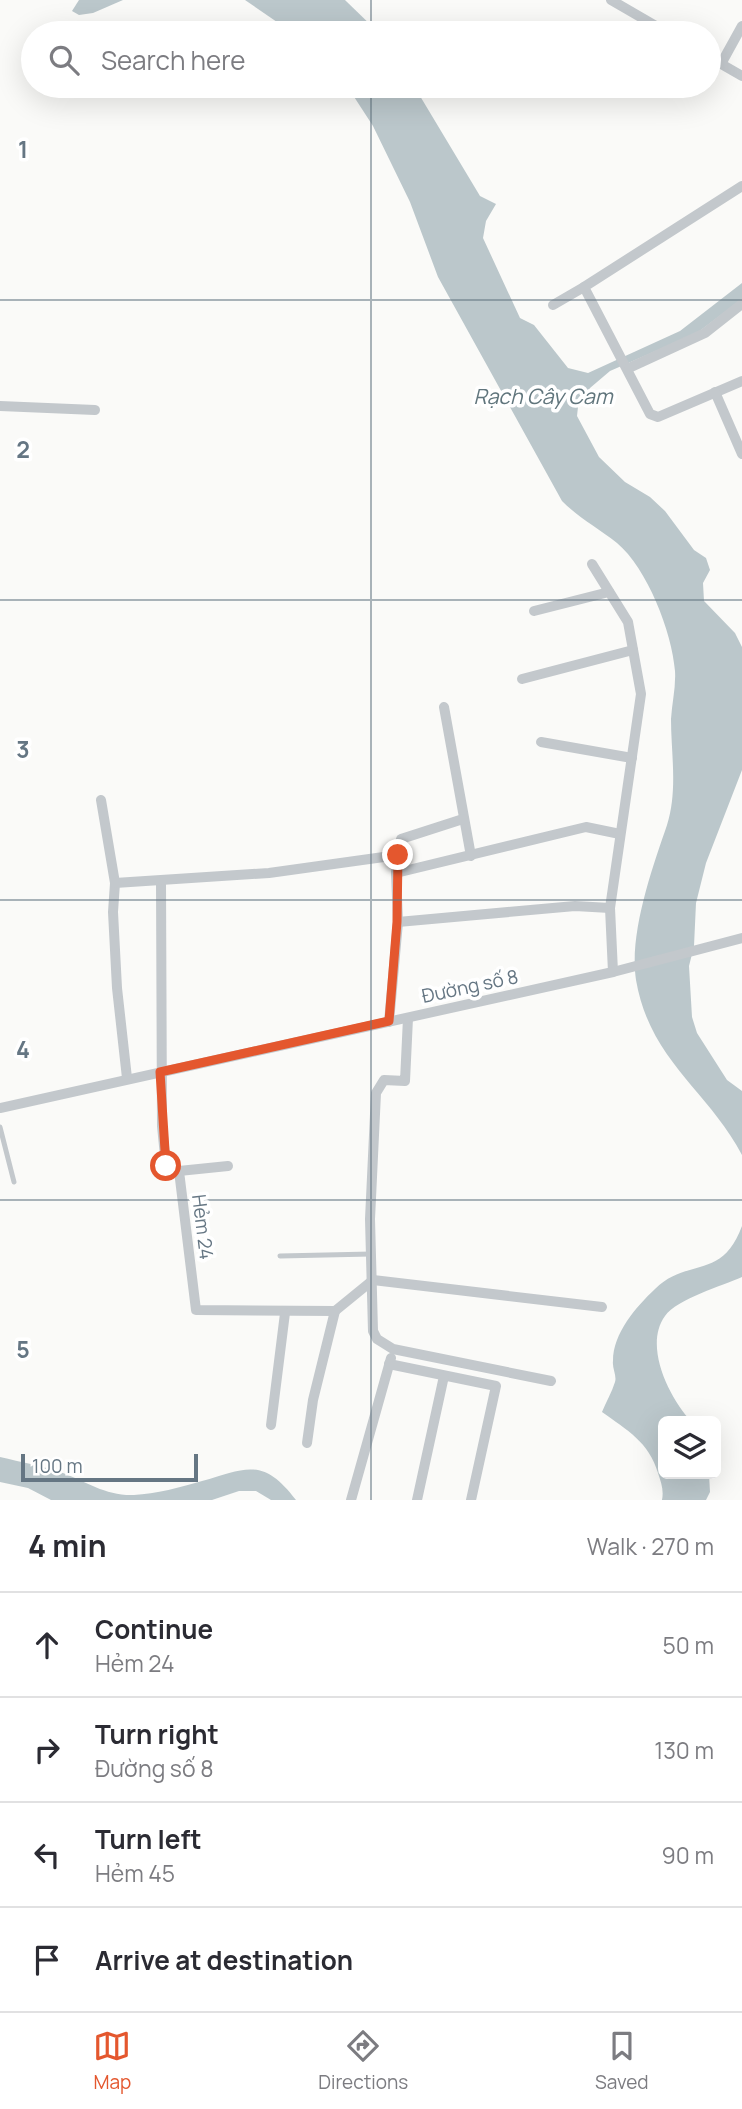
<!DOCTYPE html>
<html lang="en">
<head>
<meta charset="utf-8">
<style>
	body { margin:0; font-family:Manrope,sans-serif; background:#f2f2f3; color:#2b2b33 }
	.controls { position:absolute; right:21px; bottom:21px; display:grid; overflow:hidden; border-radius:10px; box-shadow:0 7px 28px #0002 }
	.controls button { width:63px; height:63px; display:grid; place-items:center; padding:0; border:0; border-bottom:2px solid #e1e1e2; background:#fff; color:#2b2b33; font:35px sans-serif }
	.scale { position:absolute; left:21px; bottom:18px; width:177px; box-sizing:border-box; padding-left:7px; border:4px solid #657683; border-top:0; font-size:19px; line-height:24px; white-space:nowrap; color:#657683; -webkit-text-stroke:5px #fff; paint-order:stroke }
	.stop { position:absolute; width:21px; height:21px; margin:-16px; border:5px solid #e4572e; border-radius:50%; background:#fff }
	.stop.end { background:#e4572e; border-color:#fff; box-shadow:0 2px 7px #0008 }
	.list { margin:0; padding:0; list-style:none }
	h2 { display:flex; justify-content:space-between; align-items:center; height:91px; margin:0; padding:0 28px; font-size:30px }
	h2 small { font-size:23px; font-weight:400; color:#7c7c81 }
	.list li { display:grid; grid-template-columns:46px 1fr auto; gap:21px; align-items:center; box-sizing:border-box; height:105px; padding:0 28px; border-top:2px solid #e1e1e2 }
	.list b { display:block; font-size:26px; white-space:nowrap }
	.list p { margin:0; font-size:23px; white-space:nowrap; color:#7c7c81 }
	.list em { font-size:23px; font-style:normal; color:#7c7c81 }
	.icon { flex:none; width:38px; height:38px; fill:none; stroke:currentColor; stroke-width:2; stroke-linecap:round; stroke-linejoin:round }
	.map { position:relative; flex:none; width:742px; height:1500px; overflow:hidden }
	.search { position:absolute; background:#fff; box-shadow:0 7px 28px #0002; left:21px; right:21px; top:21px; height:77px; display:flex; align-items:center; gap:18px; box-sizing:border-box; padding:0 24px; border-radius:38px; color:#7c7c81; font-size:26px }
	.sheet { height:511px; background:#fff }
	nav { display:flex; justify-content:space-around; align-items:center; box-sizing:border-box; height:98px; border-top:2px solid #e1e1e2; background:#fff; font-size:19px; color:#7c7c81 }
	nav a { display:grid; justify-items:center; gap:4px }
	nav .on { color:#e4572e }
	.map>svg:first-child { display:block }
	.water { fill:#bbc7cb }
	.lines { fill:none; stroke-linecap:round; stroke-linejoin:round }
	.lane { stroke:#c3c8cc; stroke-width:5 }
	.street { stroke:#c3c8cc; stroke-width:10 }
	.route { stroke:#e4572e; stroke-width:9 }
	.grid { fill:none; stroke:#657683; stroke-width:2; stroke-opacity:0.55 }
	.labels { text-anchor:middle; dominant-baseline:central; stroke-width:7; stroke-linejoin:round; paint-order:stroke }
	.street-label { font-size:19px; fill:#657683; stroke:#fff }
	.water-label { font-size:21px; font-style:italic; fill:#60757c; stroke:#fff }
	.grid-label { font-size:23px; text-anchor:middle; font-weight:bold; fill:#657683; stroke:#fff; stroke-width:7; stroke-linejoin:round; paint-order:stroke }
</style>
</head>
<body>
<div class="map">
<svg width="742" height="1500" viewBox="0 0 742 1500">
	<rect width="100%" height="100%" fill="#fafaf8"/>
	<g class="water">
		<path d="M79,0H123L93,13L79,15L72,11Z"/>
		<path d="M245,0H345L379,33H293Z"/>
		<path d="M347,86H414L480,196L496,204L486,221L483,238L520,318L534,325L568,368L588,373L680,331L742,283V299L697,333L610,371L590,388L578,407L577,416L599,457L625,482L650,497L665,511L694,550L706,558L710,570L703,583L704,601L735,633L742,647V770L706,863L696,903L694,946L689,966L692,1017L697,1033L727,1080L742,1091V1155C708,1090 650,1061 636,980C629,933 652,869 667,825C678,790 671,754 671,719C672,703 676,687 675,671C672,632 647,568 617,543C598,528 579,518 562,501L438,277L410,202L373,126Z"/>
		<path d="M742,1226V1277C722,1286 677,1299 665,1316C643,1346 670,1399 691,1421H663V1474H709L710,1492L706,1500H662C664,1490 661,1482 658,1473C649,1442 627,1430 602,1412C606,1402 612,1392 615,1382C617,1376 612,1368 613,1361C613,1333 636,1307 655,1289C687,1257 722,1281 742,1226Z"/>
		<path d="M0,1457C21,1462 43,1466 63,1473C87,1482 106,1496 134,1495C155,1494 182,1487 202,1481C247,1468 263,1457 296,1500H271L256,1491H239L212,1500H51L28,1488L0,1482Z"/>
	</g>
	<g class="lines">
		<g class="lane">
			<path d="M0,1127L14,1182"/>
			<path d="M280,1256L371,1254"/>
		</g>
		<g class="street">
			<path d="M611,0L668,33"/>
			<path d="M709,57L742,76"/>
			<path d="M721,64L742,26"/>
			<path d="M742,186L584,287L650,414L658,417L742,381"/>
			<path d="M553,305L584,287"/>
			<path d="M629,368L705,333L742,304"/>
			<path d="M715,392L742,454"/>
			<path d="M0,406L95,410"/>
			<path d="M592,564L628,622L641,694L610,908L613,972"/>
			<path d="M534,611L609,592"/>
			<path d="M522,679L633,650"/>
			<path d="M444,707L471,856"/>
			<path d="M541,742L632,758"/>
			<path d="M101,800L115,883L113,912L117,988L127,1078"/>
			<path d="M396,873L586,827L620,834"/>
			<path d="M161,881L162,1126L166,1166L179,1171L196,1310L335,1311L373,1280L602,1307"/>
			<path d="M115,883L269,873L398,855"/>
			<path d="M398,922L575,906L610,908"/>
			<path d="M408,1018L405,1081L384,1080L376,1093L370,1219L373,1331L377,1339L393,1349L551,1381"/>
			<path d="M389,1022L398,922L396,873L401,839L463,819"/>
			<path d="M0,1108L613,972L742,938"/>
			<path d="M179,1171L228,1166"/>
			<path d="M389,1364L496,1386L471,1500"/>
			<path d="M271,1425L285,1313"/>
			<path d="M307,1443L313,1400L335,1311"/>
			<path d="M351,1500L391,1358"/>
			<path d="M417,1500L444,1376"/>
		</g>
	</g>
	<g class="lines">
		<path class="route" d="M166,1166L160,1072L389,1021L397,922L398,855"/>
	</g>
	<path class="grid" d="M371,0V33M371,86V1500M0,300H742M0,600H742M0,900H742M0,1200H742"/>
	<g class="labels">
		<g class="street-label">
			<text transform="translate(470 986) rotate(-12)">Đường số 8</text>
			<text transform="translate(203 1227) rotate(83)">Hẻm 24</text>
		</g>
		<g class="water-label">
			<text x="543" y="396">Rạch Cây Cam</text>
		</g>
	</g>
	<g class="grid-label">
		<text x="23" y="158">1</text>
		<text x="23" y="458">2</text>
		<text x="23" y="758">3</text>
		<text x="23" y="1058">4</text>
		<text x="23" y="1358">5</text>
	</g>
</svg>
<div class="controls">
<button><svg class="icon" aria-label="layers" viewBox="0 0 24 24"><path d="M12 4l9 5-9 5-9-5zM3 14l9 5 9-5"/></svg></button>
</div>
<div class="scale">100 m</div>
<div class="stop" style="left:166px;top:1166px"></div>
<div class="stop end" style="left:398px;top:855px"></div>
<div class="search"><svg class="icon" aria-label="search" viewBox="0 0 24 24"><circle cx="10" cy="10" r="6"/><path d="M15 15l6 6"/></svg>Search here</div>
</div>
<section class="sheet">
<h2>4 min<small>Walk · 270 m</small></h2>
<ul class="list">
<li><svg class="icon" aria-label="ahead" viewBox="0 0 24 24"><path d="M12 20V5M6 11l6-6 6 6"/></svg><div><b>Continue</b><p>Hẻm 24</p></div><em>50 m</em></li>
<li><svg class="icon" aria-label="right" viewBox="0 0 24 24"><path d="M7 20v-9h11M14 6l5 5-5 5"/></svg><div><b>Turn right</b><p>Đường số 8</p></div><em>130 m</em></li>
<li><svg class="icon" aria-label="left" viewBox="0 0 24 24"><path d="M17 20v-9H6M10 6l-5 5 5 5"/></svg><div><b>Turn left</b><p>Hẻm 45</p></div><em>90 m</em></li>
<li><svg class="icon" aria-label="arrive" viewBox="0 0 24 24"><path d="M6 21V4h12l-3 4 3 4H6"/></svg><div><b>Arrive at destination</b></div></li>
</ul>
</section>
<nav>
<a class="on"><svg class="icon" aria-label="map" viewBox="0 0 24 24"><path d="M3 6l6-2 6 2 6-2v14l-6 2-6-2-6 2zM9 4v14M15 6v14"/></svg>Map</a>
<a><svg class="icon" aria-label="directions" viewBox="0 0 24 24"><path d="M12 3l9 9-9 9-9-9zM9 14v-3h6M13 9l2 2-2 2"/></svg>Directions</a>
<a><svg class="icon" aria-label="saved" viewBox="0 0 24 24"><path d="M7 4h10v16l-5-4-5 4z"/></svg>Saved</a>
</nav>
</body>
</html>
